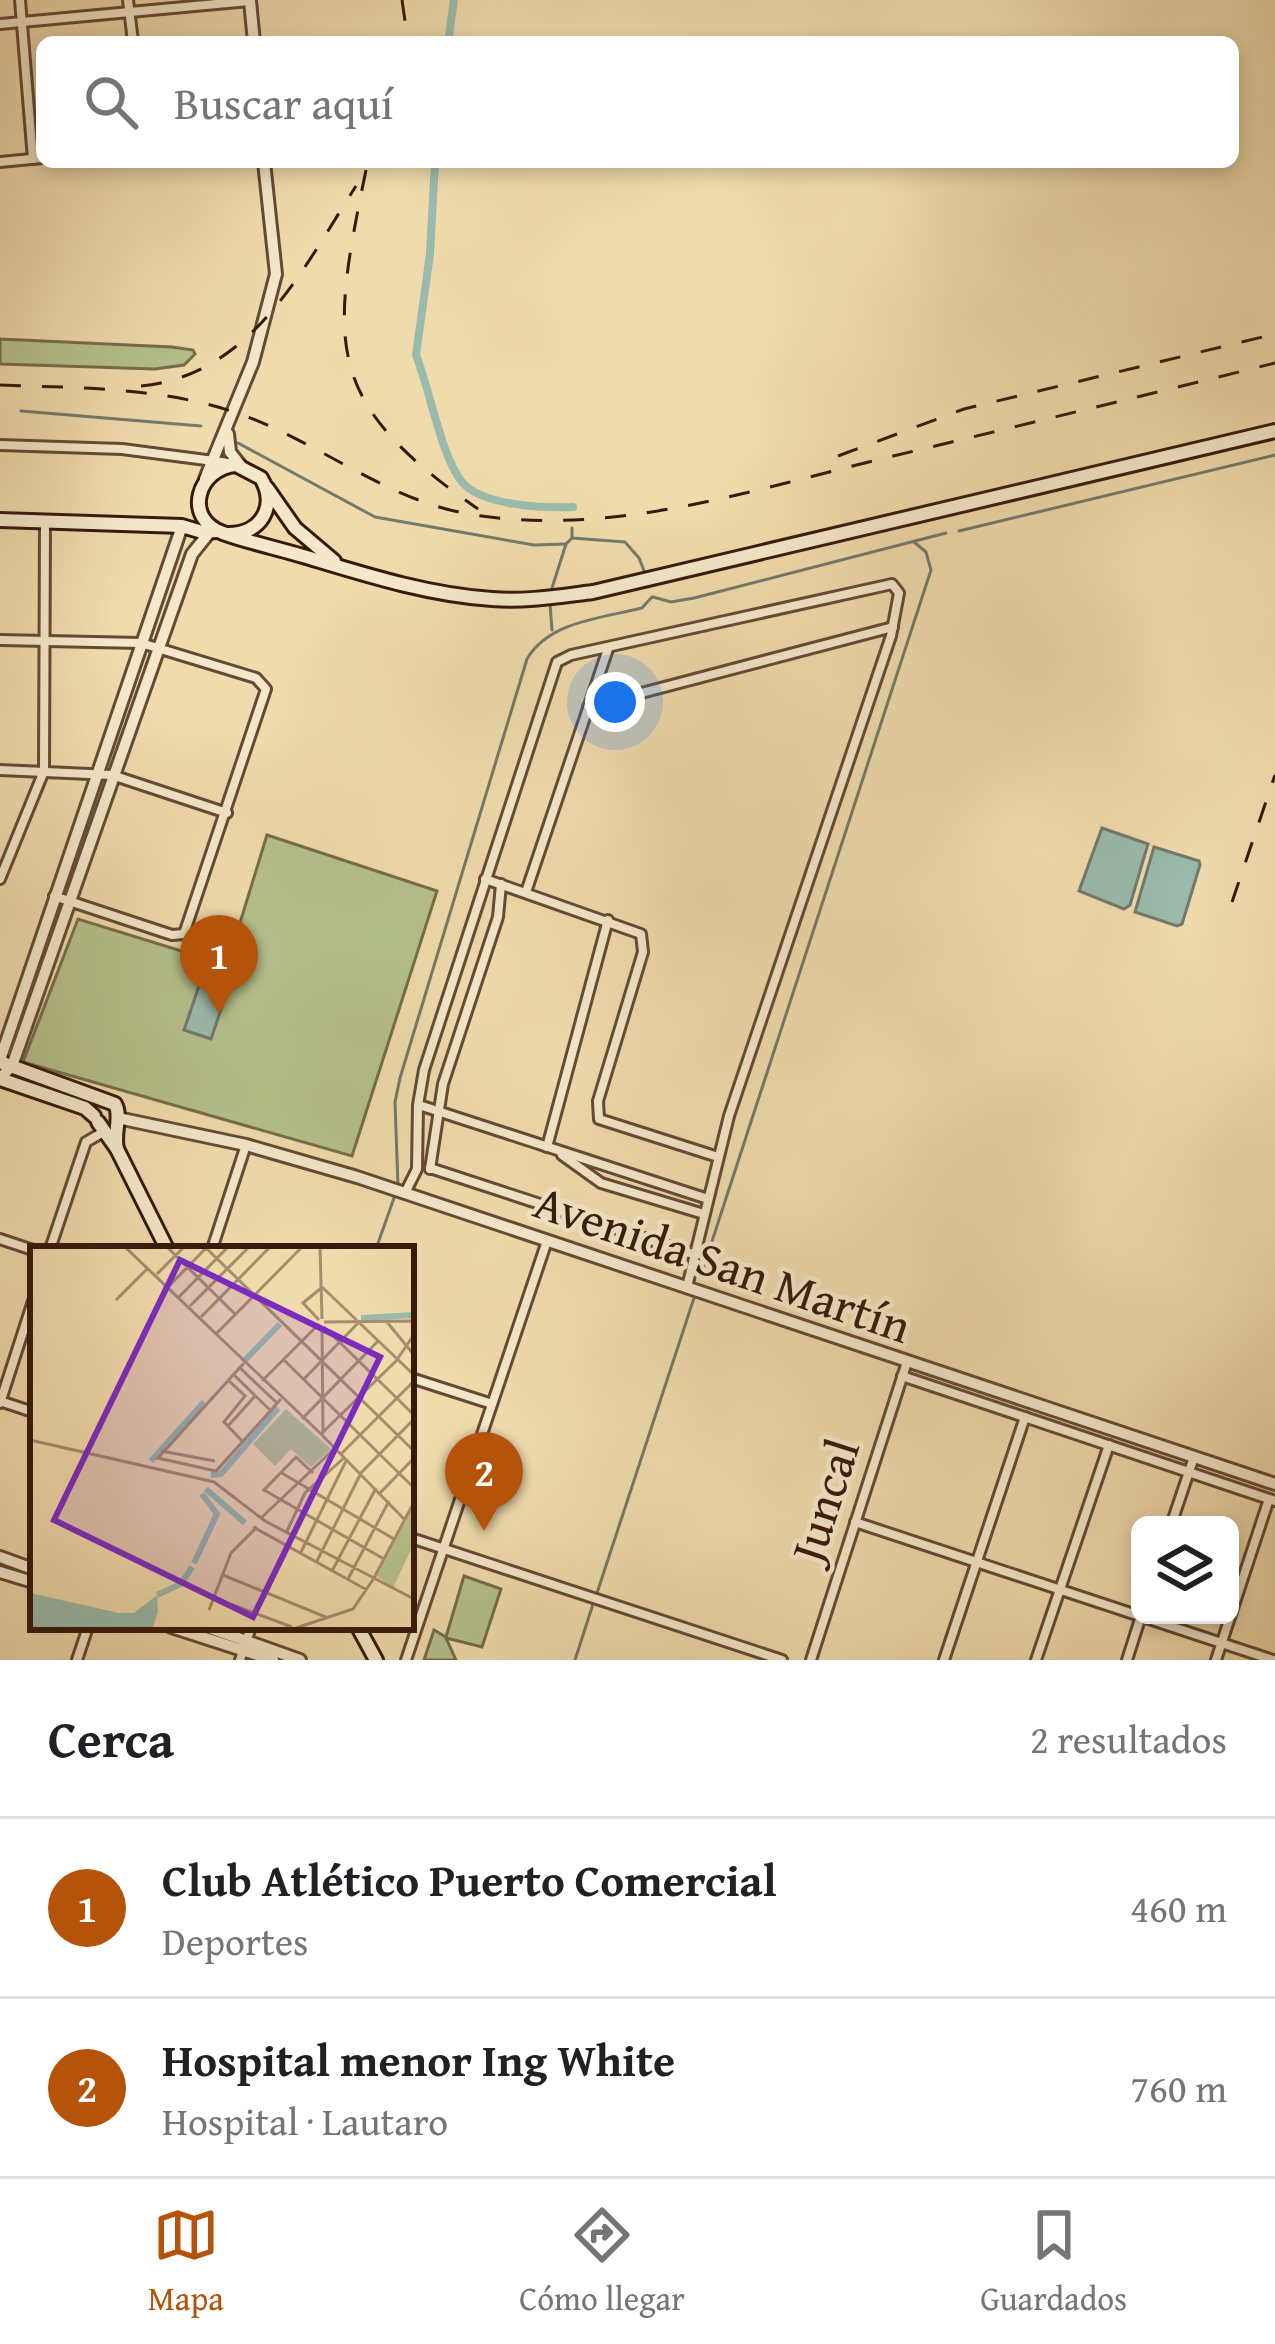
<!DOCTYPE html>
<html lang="es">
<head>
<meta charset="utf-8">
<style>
	body { margin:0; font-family:"Gentium Book Plus",serif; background:#f2f2f2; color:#202124 }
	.controls { position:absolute; right:36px; bottom:36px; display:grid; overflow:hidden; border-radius:18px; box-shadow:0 6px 18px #0003 }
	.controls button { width:108px; height:108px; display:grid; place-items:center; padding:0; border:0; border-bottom:3px solid #e0e0e0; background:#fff; color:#202124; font:60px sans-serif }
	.you { position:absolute; left:615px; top:702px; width:42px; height:42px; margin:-30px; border:9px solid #fff; border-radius:50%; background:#1a73e8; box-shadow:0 0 0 18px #1a73e833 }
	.badge { display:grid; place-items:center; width:78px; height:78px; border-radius:50%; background:#b45309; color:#fff; font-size:39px; font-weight:700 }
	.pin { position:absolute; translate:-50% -99px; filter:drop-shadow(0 3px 6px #0008) }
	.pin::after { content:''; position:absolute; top:63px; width:42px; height:36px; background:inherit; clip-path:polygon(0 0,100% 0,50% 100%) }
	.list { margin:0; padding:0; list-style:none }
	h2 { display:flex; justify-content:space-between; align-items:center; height:156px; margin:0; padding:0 48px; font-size:51px }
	h2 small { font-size:39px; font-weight:400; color:#757577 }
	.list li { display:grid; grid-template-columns:78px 1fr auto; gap:36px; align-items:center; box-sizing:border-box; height:180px; padding:0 48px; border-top:3px solid #e0e0e0 }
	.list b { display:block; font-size:45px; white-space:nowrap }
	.list p { margin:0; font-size:39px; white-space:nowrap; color:#757577 }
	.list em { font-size:39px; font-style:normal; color:#757577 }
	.icon { flex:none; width:66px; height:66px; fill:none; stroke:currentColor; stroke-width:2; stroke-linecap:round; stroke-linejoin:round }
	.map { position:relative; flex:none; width:1275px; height:1660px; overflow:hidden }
	.search { position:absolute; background:#fff; box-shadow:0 6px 18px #0003; left:36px; right:36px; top:36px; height:132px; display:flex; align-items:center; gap:30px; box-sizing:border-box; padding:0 42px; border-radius:18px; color:#757577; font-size:45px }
	.sheet { height:516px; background:#fff }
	nav { display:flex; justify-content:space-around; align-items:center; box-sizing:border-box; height:168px; border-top:3px solid #e0e0e0; background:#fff; font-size:33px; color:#757577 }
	nav a { display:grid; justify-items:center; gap:6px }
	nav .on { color:#b45309 }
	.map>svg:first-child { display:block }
	.green { fill:#b5c18d; stroke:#766d4c; stroke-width:3 }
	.water { fill:#9abbac; stroke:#727a6c; stroke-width:3 }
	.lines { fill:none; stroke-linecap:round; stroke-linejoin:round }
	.stream { stroke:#727a6c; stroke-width:3 }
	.canal { stroke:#9abbac; stroke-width:8 }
	.minor-casing { stroke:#644a34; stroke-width:14 }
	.tertiary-casing { stroke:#644a34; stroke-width:16 }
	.secondary-casing { stroke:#36190b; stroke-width:18 }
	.minor { stroke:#f5e8ca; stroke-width:8 }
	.tertiary { stroke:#f5e8ca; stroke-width:10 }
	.secondary { stroke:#f5e8ca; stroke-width:12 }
	.rail { stroke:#36190b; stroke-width:3; stroke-dasharray:21 21; stroke-linecap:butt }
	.labels { text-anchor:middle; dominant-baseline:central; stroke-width:9; stroke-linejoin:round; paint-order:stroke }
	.street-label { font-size:48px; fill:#36190b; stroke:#f5e8ca }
	.inset-river { fill:none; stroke:#9abbac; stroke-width:6 }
	.inset-road { fill:none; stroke:#a68d6c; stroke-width:3 }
	.view { fill:#7b2cbf; fill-opacity:0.15; stroke:#7b2cbf; stroke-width:6 }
	.inset-edge { fill:none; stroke:#36190b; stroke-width:6 }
</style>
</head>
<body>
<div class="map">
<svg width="1275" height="1660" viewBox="0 0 1275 1660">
	<rect width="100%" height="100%" fill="#f0dbad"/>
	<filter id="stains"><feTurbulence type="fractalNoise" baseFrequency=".00167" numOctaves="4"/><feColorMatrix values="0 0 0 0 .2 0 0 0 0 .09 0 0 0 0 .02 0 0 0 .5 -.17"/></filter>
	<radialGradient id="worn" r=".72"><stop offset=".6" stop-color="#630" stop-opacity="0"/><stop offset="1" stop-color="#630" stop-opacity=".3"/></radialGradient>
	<g class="green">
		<path d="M0,339L172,347L193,350L195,354L184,365L155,369L0,364Z"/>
		<path d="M267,835L437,891L352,1156L23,1062L78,919L227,965Z"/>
		<path d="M464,1576L501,1589L482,1647L446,1638L456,1660H424L434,1630L446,1637Z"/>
	</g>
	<g class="water">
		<path d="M1102,828L1148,844L1130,905L1124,909L1079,891Z"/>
		<path d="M1154,847L1199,861L1200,865L1182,924L1177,926L1135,912Z"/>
		<path d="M202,977L229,986L211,1039L184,1030Z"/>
	</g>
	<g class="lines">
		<g class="stream">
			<path d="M21,411L201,426"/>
			<path d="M238,443L375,517L534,545L566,544"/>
			<path d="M959,531L1275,455"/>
			<path d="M572,538L625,542L639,558L645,573"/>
			<path d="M551,591L566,544L572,538V528"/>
			<path d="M653,597L671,602L694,598L946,533"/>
			<path d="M550,604L552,630"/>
			<path d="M398,1186L395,1102L400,1078L527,659C549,621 603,618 642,608L652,597"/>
			<path d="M376,1249L394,1198"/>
			<path d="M702,1272L931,570L926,552L914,542"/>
			<path d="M597,1593L694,1298"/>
			<path d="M575,1660L593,1604"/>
		</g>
		<g class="canal">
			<path d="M448,42L454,0"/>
			<path d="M435,162L430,254L416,355C429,387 442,459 462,482C482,506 544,508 573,507"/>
		</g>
		<defs>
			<g id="minor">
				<path d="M20,0L33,159"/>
				<path d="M128,0L133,42"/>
				<path d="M0,24L249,1"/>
				<path d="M0,162L42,158"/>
				<path d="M0,445L122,449L229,463"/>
				<path d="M0,640L141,643L256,678L266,689L184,934L172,935L54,896"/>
				<path d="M588,707L893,627"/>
				<path d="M0,770L112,775L227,813"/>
				<path d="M0,879L44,771L45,522"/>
				<path d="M485,879L641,934L643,952L598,1101L599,1119L718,1157"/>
				<path d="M526,892L608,649"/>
				<path d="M419,1105L708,1199"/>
				<path d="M547,1147L608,920"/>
				<path d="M562,1155L601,1183L704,1214"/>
				<path d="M430,1168L696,1255"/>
				<path d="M430,1169L443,1084L498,917L501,884"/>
				<path d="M405,1193L417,1169L418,1105L424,1070L557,662L571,655L892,584L899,593L891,636L729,1116L687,1287"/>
				<path d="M0,1239L33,1250"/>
				<path d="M50,1249L86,1142L105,1131"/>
				<path d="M212,1249L246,1145"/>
				<path d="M902,1376L1275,1501"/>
				<path d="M411,1378L489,1403"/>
				<path d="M0,1401L33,1412"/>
				<path d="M0,1403L33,1301"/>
				<path d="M855,1522L1273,1660"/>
				<path d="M1171,1525L1194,1457"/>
				<path d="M411,1538L782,1660"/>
				<path d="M77,1660L88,1627"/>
				<path d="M240,1660L251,1627"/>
				<path d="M406,1660L547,1241"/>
				<path d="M811,1660L907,1362"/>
				<path d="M944,1660L1025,1417"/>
				<path d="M1036,1660L1109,1445"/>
				<path d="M1127,1660L1141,1616"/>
				<path d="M1216,1660L1269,1499"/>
			</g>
			<g id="tertiary">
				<path d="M250,1L254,42"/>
				<path d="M228,434L230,452L241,466"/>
				<path d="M205,479L253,362L276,274L264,162"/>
				<path d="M0,1060L182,526"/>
				<path d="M0,1078L12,1066L192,554L209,533"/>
				<path d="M118,1118L246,1145L357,1177L1275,1484"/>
				<path d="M0,1557L33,1569"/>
				<path d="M0,1572L33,1582"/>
				<path d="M171,1627L273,1660"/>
				<path d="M207,1627L300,1660"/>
			</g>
			<g id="secondary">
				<path d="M267,488L295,528L334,561"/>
				<path d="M0,520L182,526L202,532L217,531"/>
				<path d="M227,534C260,535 278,507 261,478L236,465C198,468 182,518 223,533C248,542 276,548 303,556C363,574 428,595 492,599C525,602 560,596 593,592L1275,431"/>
				<path d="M0,1062L115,1104C122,1116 113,1134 117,1149"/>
				<path d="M0,1079L85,1108L94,1116"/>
				<path d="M98,1122L117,1149L167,1249"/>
				<path d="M358,1627L376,1660"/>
			</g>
		</defs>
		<use href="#minor" class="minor-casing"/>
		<use href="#tertiary" class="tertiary-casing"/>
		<use href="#secondary" class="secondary-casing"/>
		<use href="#minor" class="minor"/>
		<use href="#tertiary" class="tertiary"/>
		<use href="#secondary" class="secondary"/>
		<g class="rail">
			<path d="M402,0L408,42"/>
			<path d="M366,170C330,345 322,401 478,509"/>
			<path d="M0,385C78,388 159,387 234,412C318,440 386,502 475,515C613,536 745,492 877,460C1010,428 1142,396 1275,363"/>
			<path d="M141,386C252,375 302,270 356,186"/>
			<path d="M838,456L964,409L1275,334"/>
			<path d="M1232,902L1275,775"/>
		</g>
	</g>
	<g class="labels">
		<g class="street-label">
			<text transform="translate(723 1263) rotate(19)">Avenida San Martín</text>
			<text transform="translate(824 1500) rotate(-72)">Juncal</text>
		</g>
	</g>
	<g transform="translate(30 1246)">
		<rect width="384" height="384" fill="#f0dbad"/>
		<path d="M256,163L301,203L281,221L261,203L245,220L223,198ZM384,259V297L363,342L347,330Z" fill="#b5c18d"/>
		<path d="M0,347L89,367H104L127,349L128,366L122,383H0Z" fill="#9abbac"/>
		<path class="inset-river" d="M331,72L384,69M215,114L250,78M121,215L174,156M181,229L191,228L248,162M176,243L215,277M164,317L187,268L172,248M127,349L151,338L162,321"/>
		<path class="inset-road" d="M95,1L290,187M137,1L205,68M175,1L384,205M290,1L292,73M127,28L154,1M139,40L177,1M292,41L384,129M148,52L198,1M86,54L117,23M160,60L219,1M171,71L240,1M289,74L273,57L290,43M294,76L384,75M357,76L384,109M292,80L293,188M294,81L384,169M185,89L272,1M254,114L384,242M214,117L128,212L186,225L251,153M210,122L247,157M204,129L242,166M274,133L328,77M199,135L215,150L194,176L214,197M232,135L289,78M272,173L348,95M198,180L225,150M293,186L366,115L383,90V75M290,187L375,274M0,194L184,236L235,275L384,353M131,205L185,215M310,209L384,135M250,226L364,293M283,227L266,211L234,244L354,313M350,247L384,212M231,272L304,203M223,281L337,344M257,285L275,247L315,211M270,308L317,213M286,317L331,227L384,173M302,325L346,242M193,329L298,372M344,332L384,256M318,333L359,255M184,352L262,381M179,364L201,307L227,281M266,382L323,363L344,332"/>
		<path class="view" d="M150,14L350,111L223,371L24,274Z"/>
		<rect width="384" height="384" class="inset-edge"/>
	</g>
	<rect width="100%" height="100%" filter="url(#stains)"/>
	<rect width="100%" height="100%" fill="url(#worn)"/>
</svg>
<div class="controls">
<button><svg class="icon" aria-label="layers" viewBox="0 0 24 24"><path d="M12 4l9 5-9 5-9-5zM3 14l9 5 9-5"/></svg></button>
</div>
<div class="you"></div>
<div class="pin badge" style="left:219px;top:1014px">1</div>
<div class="pin badge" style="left:484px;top:1531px">2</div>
<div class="search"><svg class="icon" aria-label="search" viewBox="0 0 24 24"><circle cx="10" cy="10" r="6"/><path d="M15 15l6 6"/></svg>Buscar aquí</div>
</div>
<section class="sheet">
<h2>Cerca<small>2 resultados</small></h2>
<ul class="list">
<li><span class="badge">1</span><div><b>Club Atlético Puerto Comercial</b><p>Deportes</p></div><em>460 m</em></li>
<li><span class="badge">2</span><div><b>Hospital menor Ing White</b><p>Hospital · Lautaro</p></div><em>760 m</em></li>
</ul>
</section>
<nav>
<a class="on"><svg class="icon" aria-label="map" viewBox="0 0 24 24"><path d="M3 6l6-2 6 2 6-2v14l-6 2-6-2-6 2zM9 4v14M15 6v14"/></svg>Mapa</a>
<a><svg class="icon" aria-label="directions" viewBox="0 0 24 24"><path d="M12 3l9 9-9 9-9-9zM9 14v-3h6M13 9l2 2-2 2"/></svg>Cómo llegar</a>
<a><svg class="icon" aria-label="saved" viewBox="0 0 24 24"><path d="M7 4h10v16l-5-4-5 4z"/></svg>Guardados</a>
</nav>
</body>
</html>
